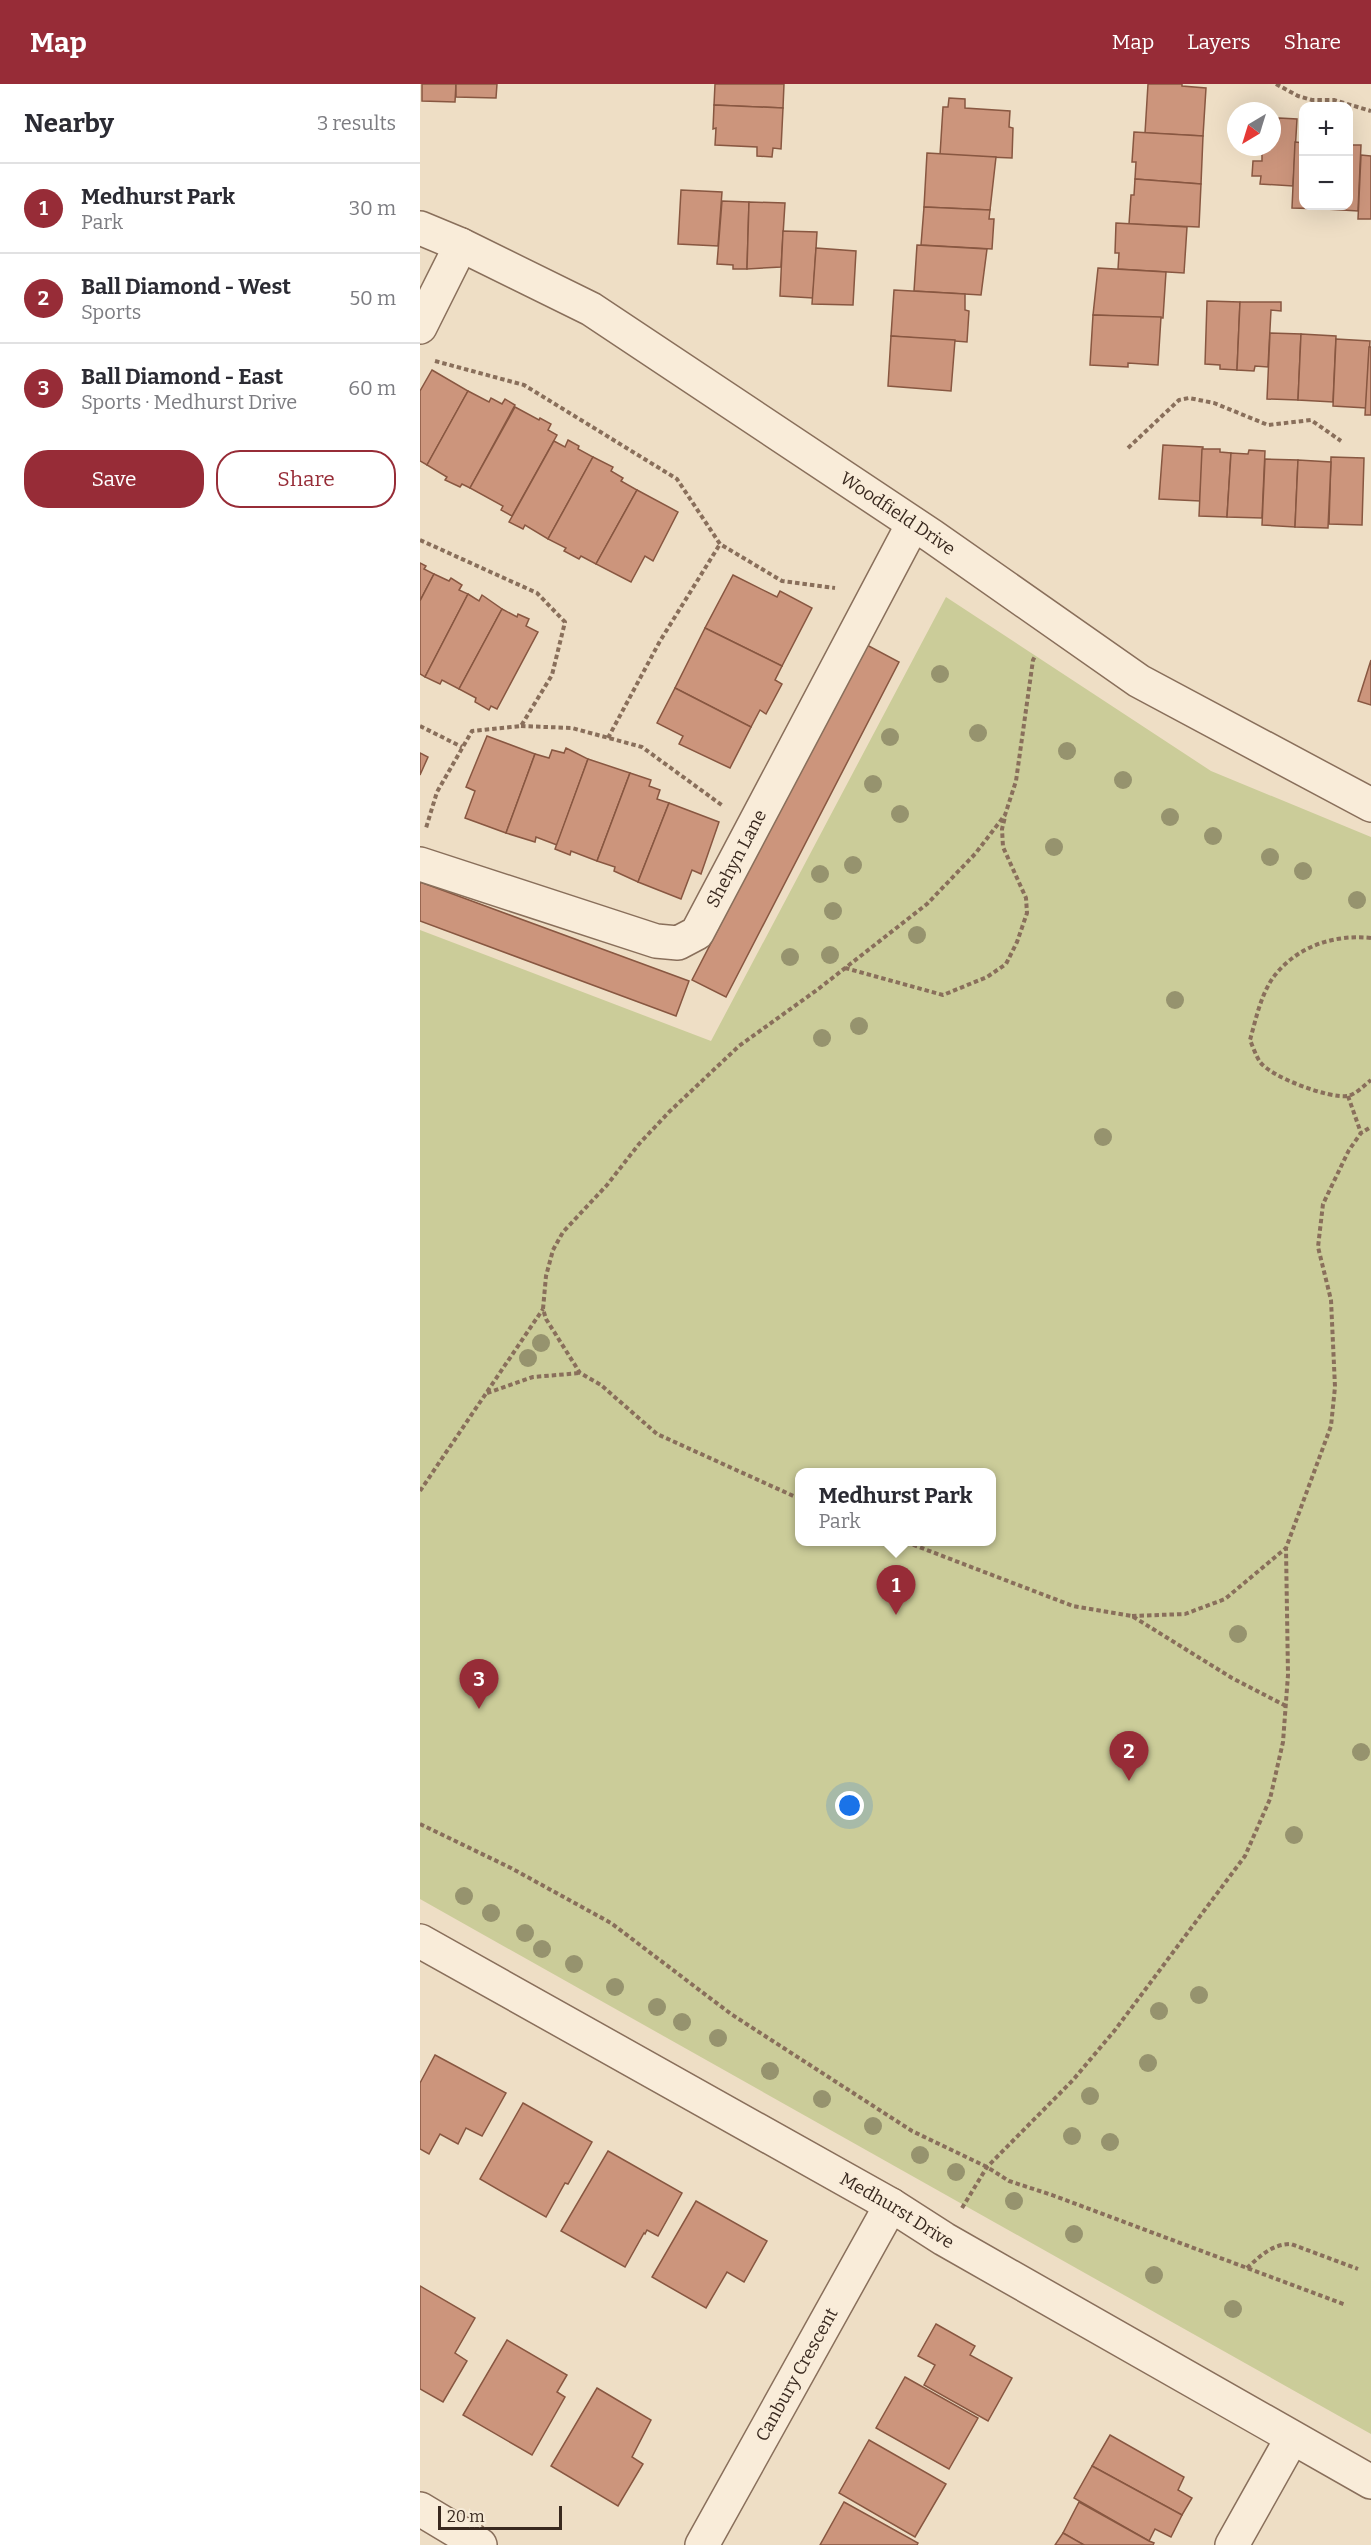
<!DOCTYPE html>
<html lang="en">
<head>
<meta charset="utf-8">
<style>
	body { margin:0; font-family:Bitter,serif; background:#f7f7f7; color:#2b2b33 }
	.controls { position:absolute; right:18px; top:18px; display:grid; overflow:hidden; border-radius:12px; box-shadow:0 6px 24px #0002 }
	.controls button { width:54px; height:54px; display:grid; place-items:center; padding:0; border:0; border-bottom:2px solid #e1e1e2; background:#fff; color:#2b2b33; font:30px sans-serif }
	.compass { position:absolute; left:807px; top:18px; width:54px; height:54px; border-radius:50%; background:#fff; box-shadow:0 6px 24px #0002; rotate:218deg }
	.scale { position:absolute; left:18px; bottom:15px; width:124px; box-sizing:border-box; padding-left:6px; border:3px solid #39291f; border-top:0; font-size:16px; line-height:21px; white-space:nowrap; color:#39291f; -webkit-text-stroke:4px #f5e9d5; paint-order:stroke }
	.you { position:absolute; left:430px; top:1722px; width:21px; height:21px; margin:-15px; border:4px solid #fff; border-radius:50%; background:#1a73e8; box-shadow:0 0 0 9px #1a73e833 }
	.badge { display:grid; place-items:center; width:39px; height:39px; border-radius:50%; background:#972c37; color:#fff; font-size:20px; font-weight:700 }
	.pin { position:absolute; translate:-50% -50px; filter:drop-shadow(0 2px 3px #0008) }
	.pin::after { content:''; position:absolute; top:32px; width:21px; height:18px; background:inherit; clip-path:polygon(0 0,100% 0,50% 100%) }
	.popup { position:absolute; left:375px; top:1384px; width:201px; height:78px; box-sizing:border-box; display:grid; place-content:center; border-radius:12px; background:#fff; filter:drop-shadow(0 2px 4px #0005); font-size:20px; white-space:nowrap; color:#7c7c81 }
	.popup b { font-size:22px; color:#2b2b33 }
	.popup::after { content:''; position:absolute; left:50%; top:100%; margin-left:-12px; border:12px solid transparent; border-top-color:#fff }
	.list { margin:0; padding:0; list-style:none }
	h2 { display:flex; justify-content:space-between; align-items:center; height:78px; margin:0; padding:0 24px; font-size:26px }
	h2 small { font-size:20px; font-weight:400; color:#7c7c81 }
	.list li { display:grid; grid-template-columns:39px 1fr auto; gap:18px; align-items:center; box-sizing:border-box; height:90px; padding:0 24px; border-top:2px solid #e1e1e2 }
	.list b { display:block; font-size:22px; white-space:nowrap }
	.list p { margin:0; font-size:20px; white-space:nowrap; color:#7c7c81 }
	.list em { font-size:20px; font-style:normal; color:#7c7c81 }
	.actions { display:flex; gap:12px; padding:18px 24px }
	.actions a { flex:1; padding:14px 0; border:2px solid #972c37; border-radius:24px; text-align:center; font-size:21px; color:#972c37 }
	.actions .main { background:#972c37; color:#fff }
	.map { position:relative; flex:none; width:951px; height:2461px; overflow:hidden }
	header { display:flex; align-items:center; gap:36px; box-sizing:border-box; height:84px; padding:0 30px; background:#972c37; color:#fff }
	header strong { font-size:28px }
	nav { display:flex; gap:33px; margin-inline-start:auto; font-size:21px }
	main { display:flex }
	aside { flex:1; background:#fff }
	.map>svg:first-child { display:block }
	.green { fill:#cbcc99; fill-rule:evenodd }
	.building { fill:#cc957c; stroke:#885741; stroke-width:1.5 }
	.lines { fill:none; stroke-linecap:round; stroke-linejoin:round }
	.minor-casing { stroke:#896f5b; stroke-width:36 }
	.tertiary-casing { stroke:#896f5b; stroke-width:36 }
	.path { stroke:#896f5b; stroke-width:4; stroke-dasharray:4.5 3; stroke-linecap:butt }
	.minor { stroke:#f9ecd9; stroke-width:33 }
	.tertiary { stroke:#f9ecd9; stroke-width:33 }
	.tree { fill:#96936e }
	.labels { text-anchor:middle; dominant-baseline:central; stroke-width:5; stroke-linejoin:round; paint-order:stroke }
	.street-label { font-size:18px; fill:#39291f; stroke:#f5e9d5 }
</style>
</head>
<body>
<header>
<strong>Map</strong>
<nav><a>Map</a><a>Layers</a><a>Share</a></nav>
</header>
<main>
<aside>
<h2>Nearby<small>3 results</small></h2>
<ul class="list">
<li><span class="badge">1</span><div><b>Medhurst Park</b><p>Park</p></div><em>30 m</em></li>
<li><span class="badge">2</span><div><b>Ball Diamond - West</b><p>Sports</p></div><em>50 m</em></li>
<li><span class="badge">3</span><div><b>Ball Diamond - East</b><p>Sports · Medhurst Drive</p></div><em>60 m</em></li>
</ul>
<div class="actions"><a class="main">Save</a><a>Share</a></div>
</aside>
<div class="map">
<svg width="951" height="2461" viewBox="0 0 951 2461">
	<rect width="100%" height="100%" fill="#eedec5"/>
	<path class="green" d="M526,513L791,687L951,753V2350L0,1815V846L291,957ZM380,1388H572V1458H380Z"/>
	<g class="building">
		<path d="M2,0H36L35,18L2,17Z"/>
		<path d="M36,0H77L76,14L36,13Z"/>
		<path d="M295,0H364L363,24L294,21Z"/>
		<path d="M728,0H762V2L786,4L783,52L725,49Z"/>
		<path d="M529,14L545,15V24L590,27L589,43L593,44L592,74L520,71L523,23H528Z"/>
		<path d="M294,21L363,24L361,65L353,64L352,73L337,72V63L295,61L296,44L293,45Z"/>
		<path d="M859,34L877,35L873,102L840,100L841,92H832L833,77H842V63H852V39H858Z"/>
		<path d="M714,48L783,52L781,100L715,95L716,78H712Z"/>
		<path d="M875,58L884,59V122H906V125L872,124Z"/>
		<path d="M928,61H941L938,127L906,125V122H928Z"/>
		<path d="M507,69L576,73L570,126L504,123Z"/>
		<path d="M941,71L951,72V135H938Z"/>
		<path d="M715,95L781,100L779,143L709,140L711,111H714Z"/>
		<path d="M261,106L302,108L298,162L258,160Z"/>
		<path d="M302,117L329,118L327,185H313V181L297,180Z"/>
		<path d="M329,118L365,119L361,183L327,185Z"/>
		<path d="M504,123L570,126L569,135H574L572,165L501,161Z"/>
		<path d="M696,139L767,143L764,189L698,185L699,169H695Z"/>
		<path d="M363,147L397,148L393,214L360,212Z"/>
		<path d="M497,161L567,165L561,211L494,207Z"/>
		<path d="M396,164L436,167L433,221L392,220Z"/>
		<path d="M678,184L746,188L743,234L673,231Z"/>
		<path d="M474,206L545,210V226L549,227L547,258L471,252Z"/>
		<path d="M787,217L820,218L817,286L800,285V281L785,280Z"/>
		<path d="M820,218H861V227L851,226L848,283L835,282L834,287L817,286Z"/>
		<path d="M673,231L741,233L738,281L708,279V283L670,281Z"/>
		<path d="M850,249L881,250L878,316L847,315Z"/>
		<path d="M881,250L916,252L913,318L878,316Z"/>
		<path d="M471,252L535,256L531,307L468,302Z"/>
		<path d="M916,255L950,257L946,324L913,322Z"/>
		<path d="M949,263H951V331H945Z"/>
		<path d="M12,286L48,307L7,381L0,377V307Z"/>
		<path d="M48,307L69,318L71,314L82,320L85,315L95,321L50,404L42,400L40,403L25,396L27,393L7,381Z"/>
		<path d="M95,323L119,336L120,334L131,340L128,346L137,351L92,432L81,426L83,422L50,404Z"/>
		<path d="M148,356L159,362L158,365L173,373L128,455L105,441L103,445L89,438L134,357L145,363Z"/>
		<path d="M743,361L783,363L780,417L739,415Z"/>
		<path d="M782,365H800V368L811,369L807,433L779,432Z"/>
		<path d="M829,366L845,367L842,434L807,433L811,369L828,370Z"/>
		<path d="M173,373L193,383L191,387L203,394L201,397L217,406L176,480L161,472L159,475L144,467L146,464L128,455Z"/>
		<path d="M911,373L944,374L942,441L909,440Z"/>
		<path d="M845,375L878,376L875,443L842,441Z"/>
		<path d="M878,376L911,378L908,444L875,443Z"/>
		<path d="M217,406L258,428L233,477L225,472L211,498L176,480Z"/>
		<path d="M0,479L6,482L4,485L14,490L0,517Z"/>
		<path d="M14,490L29,497L31,494L42,501L39,506L48,510L5,593L0,590V517Z"/>
		<path d="M313,491L357,513L360,507L392,524L362,582L285,544Z"/>
		<path d="M48,510L59,517L62,511L82,525L39,605L22,596L20,600L5,593Z"/>
		<path d="M82,525L97,533L98,530L109,535L106,542L118,548L77,625L71,622L69,626L55,618L56,614L39,605Z"/>
		<path d="M285,544L362,582L355,596L362,600L346,630L340,626L331,643L255,604Z"/>
		<path d="M445,560L479,578L306,913L272,896Z"/>
		<path d="M951,576V621L938,617Z"/>
		<path d="M255,604L331,643L310,684L259,660L263,652L237,639Z"/>
		<path d="M67,652L115,670L86,749L45,734L55,707L46,703Z"/>
		<path d="M146,664L168,675L137,761L116,753L115,758L86,749L115,670L129,674L132,666L144,669Z"/>
		<path d="M0,669L8,673L0,691Z"/>
		<path d="M168,675L210,689L177,777L151,767L150,771L135,765Z"/>
		<path d="M210,689L231,696L229,702L240,706L237,715L249,719L218,798L194,787L195,783L177,777Z"/>
		<path d="M249,719L299,738L281,790L272,786L261,815L218,798Z"/>
		<path d="M0,798L269,897L256,932L0,837Z"/>
		<path d="M15,1971L86,2009L62,2052L46,2044L38,2060L20,2050L9,2070L0,2065V1999Z"/>
		<path d="M103,2019L172,2058L148,2100L145,2099L126,2133L60,2095Z"/>
		<path d="M188,2067L262,2109L238,2152L227,2146L225,2150L224,2149L205,2183L141,2147Z"/>
		<path d="M276,2117L347,2157L324,2198L307,2188L286,2224L232,2193Z"/>
		<path d="M0,2202L55,2234L35,2269L47,2277L23,2318L0,2305Z"/>
		<path d="M516,2240L555,2262L550,2271L592,2294L568,2337L504,2301L515,2281L498,2272Z"/>
		<path d="M87,2256L147,2291L137,2308L145,2313L112,2371L43,2331Z"/>
		<path d="M485,2293L558,2334L529,2385L456,2344Z"/>
		<path d="M177,2304L231,2336L212,2373L223,2380L198,2422L131,2382Z"/>
		<path d="M690,2351L764,2393L758,2406L772,2414L762,2431L672,2382Z"/>
		<path d="M449,2356L526,2400L495,2453L419,2409Z"/>
		<path d="M672,2382L762,2431L751,2453L735,2445L729,2457L654,2414Z"/>
		<path d="M424,2418L498,2459L497,2461H400Z"/>
		<path d="M659,2418L729,2457L734,2459L733,2461H664L643,2449Z"/>
		<path d="M643,2449L664,2461H635Z"/>
	</g>
	<g class="lines">
		<defs>
			<g id="minor">
				<path d="M0,243L41,161"/>
				<path id="s1" d="M0,780L236,857L258,859L277,849L493,440"/>
				<path d="M0,2425L60,2461"/>
				<path id="s2" d="M282,2461L471,2121"/>
				<path d="M812,2461L872,2354"/>
			</g>
			<g id="tertiary">
				<path id="s3" d="M0,144L41,161L171,225L512,452L719,597L951,721"/>
				<path id="s4" d="M0,1857L471,2121L524,2155L951,2398"/>
			</g>
		</defs>
		<use href="#minor" class="minor-casing"/>
		<use href="#tertiary" class="tertiary-casing"/>
		<g class="path">
			<path d="M856,0L878,12L892,16H914L951,27"/>
			<path d="M15,277L104,301L257,395L300,460L362,497L415,504"/>
			<path d="M708,364L759,316L769,314L794,319L848,341L891,336L921,357"/>
			<path d="M0,456L117,509L145,538L132,591L101,642L52,647L17,708L6,744"/>
			<path d="M0,642L42,663"/>
			<path d="M101,642L152,644L222,663L303,722"/>
			<path d="M188,654L240,557L300,460"/>
			<path d="M951,854C915,850 878,862 855,891C841,909 836,935 830,956C833,963 836,972 840,978C851,993 909,1015 928,1012C936,1010 945,1001 951,996"/>
			<path d="M425,884L523,911L567,893L586,880L597,858L607,829L606,814L583,763L582,745L585,733"/>
			<path d="M928,1012L941,1049"/>
			<path d="M67,1309L113,1293L160,1289"/>
			<path d="M0,1407L123,1225"/>
			<path d="M380,1415L237,1350L181,1301L160,1289L126,1235L123,1225L126,1192L133,1166L143,1148L187,1101L219,1060L249,1028L319,962L397,906L507,820L555,770L585,731L596,697L613,576L616,571"/>
			<path d="M486,1458L653,1522L712,1532L812,1594L866,1622"/>
			<path d="M712,1532L765,1530L805,1515L866,1464L911,1342L915,1303L911,1216L898,1163L903,1120L929,1066L941,1049L951,1043"/>
			<path d="M0,1740L91,1784L191,1839L311,1930L492,2047L567,2083L589,2097L632,2111L926,2221"/>
			<path d="M542,2124L567,2083L653,1996L695,1946L825,1772L850,1715L863,1658L868,1591L866,1464"/>
			<path d="M827,2184C840,2172 852,2160 871,2160L938,2185"/>
		</g>
		<use href="#minor" class="minor"/>
		<use href="#tertiary" class="tertiary"/>
	</g>
	<g class="tree">
		<circle cx="520" cy="590" r="9"/>
		<circle cx="558" cy="649" r="9"/>
		<circle cx="470" cy="653" r="9"/>
		<circle cx="647" cy="667" r="9"/>
		<circle cx="703" cy="696" r="9"/>
		<circle cx="453" cy="700" r="9"/>
		<circle cx="480" cy="730" r="9"/>
		<circle cx="750" cy="733" r="9"/>
		<circle cx="793" cy="752" r="9"/>
		<circle cx="634" cy="763" r="9"/>
		<circle cx="850" cy="773" r="9"/>
		<circle cx="433" cy="781" r="9"/>
		<circle cx="883" cy="787" r="9"/>
		<circle cx="400" cy="790" r="9"/>
		<circle cx="937" cy="816" r="9"/>
		<circle cx="413" cy="827" r="9"/>
		<circle cx="497" cy="851" r="9"/>
		<circle cx="410" cy="871" r="9"/>
		<circle cx="370" cy="873" r="9"/>
		<circle cx="755" cy="916" r="9"/>
		<circle cx="439" cy="942" r="9"/>
		<circle cx="402" cy="954" r="9"/>
		<circle cx="683" cy="1053" r="9"/>
		<circle cx="121" cy="1259" r="9"/>
		<circle cx="108" cy="1274" r="9"/>
		<circle cx="818" cy="1550" r="9"/>
		<circle cx="941" cy="1668" r="9"/>
		<circle cx="874" cy="1751" r="9"/>
		<circle cx="44" cy="1812" r="9"/>
		<circle cx="71" cy="1829" r="9"/>
		<circle cx="105" cy="1849" r="9"/>
		<circle cx="122" cy="1865" r="9"/>
		<circle cx="154" cy="1880" r="9"/>
		<circle cx="195" cy="1903" r="9"/>
		<circle cx="779" cy="1911" r="9"/>
		<circle cx="237" cy="1923" r="9"/>
		<circle cx="739" cy="1927" r="9"/>
		<circle cx="262" cy="1938" r="9"/>
		<circle cx="298" cy="1954" r="9"/>
		<circle cx="728" cy="1979" r="9"/>
		<circle cx="350" cy="1987" r="9"/>
		<circle cx="670" cy="2012" r="9"/>
		<circle cx="402" cy="2015" r="9"/>
		<circle cx="453" cy="2042" r="9"/>
		<circle cx="652" cy="2052" r="9"/>
		<circle cx="690" cy="2058" r="9"/>
		<circle cx="500" cy="2071" r="9"/>
		<circle cx="536" cy="2088" r="9"/>
		<circle cx="594" cy="2117" r="9"/>
		<circle cx="654" cy="2150" r="9"/>
		<circle cx="734" cy="2191" r="9"/>
		<circle cx="813" cy="2225" r="9"/>
	</g>
	<g class="labels">
		<g class="street-label">
			<text stroke="none"><textPath href="#s3" startOffset="558">Woodfield Drive</textPath></text>
			<text stroke="none"><textPath href="#s1" startOffset="376">Shehyn Lane</textPath></text>
			<text stroke="none"><textPath href="#s4" startOffset="548">Medhurst Drive</textPath></text>
			<text stroke="none"><textPath href="#s2" startOffset="195">Canbury Crescent</textPath></text>
		</g>
	</g>
</svg>
<div class="controls">
<button>+</button>
<button>−</button>
</div>
<svg class="compass" viewBox="-18 -18 36 36"><path d="M0-13l5 13h-10z" fill="#e53935"/><path d="M0 13l5-13h-10z" fill="#7c7c81"/></svg>
<div class="scale">20 m</div>
<div class="you"></div>
<div class="pin badge" style="left:476px;top:1531px">1</div>
<div class="popup"><b>Medhurst Park</b>Park</div>
<div class="pin badge" style="left:709px;top:1697px">2</div>
<div class="pin badge" style="left:59px;top:1625px">3</div>
</div>
</main>
</body>
</html>
